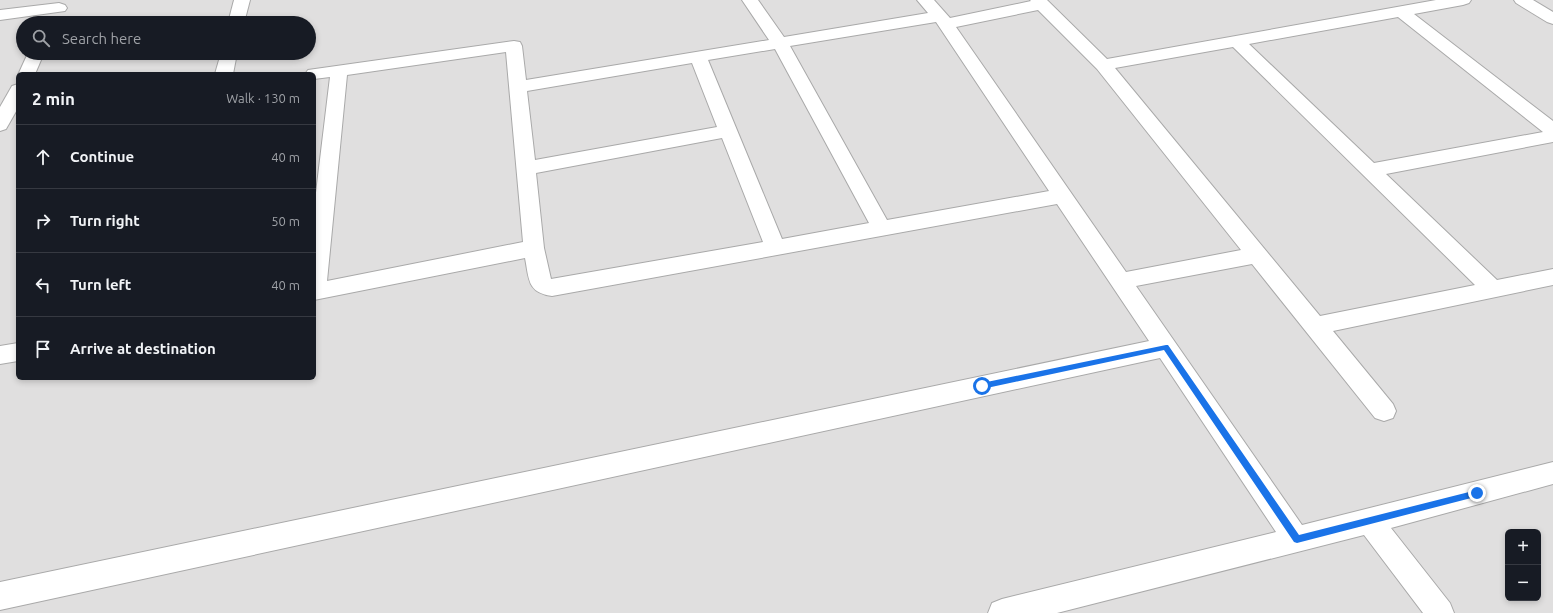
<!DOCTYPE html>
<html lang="en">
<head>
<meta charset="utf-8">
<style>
	body { margin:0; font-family:Ubuntu,sans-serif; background:#242831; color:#f1f3f6 }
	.controls { position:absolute; right:12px; bottom:12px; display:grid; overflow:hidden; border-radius:6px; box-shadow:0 2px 6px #0003 }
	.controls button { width:36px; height:36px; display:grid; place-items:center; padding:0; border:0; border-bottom:1px solid #363941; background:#171b24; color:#f1f3f6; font:20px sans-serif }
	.stop { position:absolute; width:12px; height:12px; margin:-9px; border:3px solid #1a73e8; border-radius:50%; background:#fff }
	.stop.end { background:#1a73e8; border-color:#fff; box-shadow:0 1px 4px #0008 }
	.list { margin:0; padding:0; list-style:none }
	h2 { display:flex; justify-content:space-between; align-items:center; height:52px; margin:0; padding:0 16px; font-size:17px }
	h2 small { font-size:13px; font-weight:400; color:#9ea1a6 }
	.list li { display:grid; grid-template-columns:26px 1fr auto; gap:12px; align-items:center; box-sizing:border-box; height:64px; padding:0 16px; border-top:1px solid #363941 }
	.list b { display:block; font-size:15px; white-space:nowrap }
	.list em { font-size:13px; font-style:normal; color:#9ea1a6 }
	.icon { flex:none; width:22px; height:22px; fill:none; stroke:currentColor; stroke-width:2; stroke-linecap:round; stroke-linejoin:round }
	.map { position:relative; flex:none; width:1553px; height:613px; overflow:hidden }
	.search { position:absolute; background:#171b24; box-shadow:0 2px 6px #0003; left:16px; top:16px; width:300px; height:44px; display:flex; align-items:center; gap:10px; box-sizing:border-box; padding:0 14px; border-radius:22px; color:#9ea1a6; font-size:15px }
	.panel { position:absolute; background:#171b24; box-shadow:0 2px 6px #0003; left:16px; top:72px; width:300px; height:308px; border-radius:6px }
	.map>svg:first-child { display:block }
	.residential { fill:#e0dfdf; fill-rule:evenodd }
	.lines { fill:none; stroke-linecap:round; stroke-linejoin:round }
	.street-casing { stroke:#a9a9a9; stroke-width:2 }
	.street { fill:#fff; fill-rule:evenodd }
	.route { fill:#1a73e8 }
</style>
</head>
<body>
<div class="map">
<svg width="1553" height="613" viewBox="0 0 1553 613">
	<rect width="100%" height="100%" fill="#f2efe9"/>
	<path class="residential" d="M0,0H1553V613H0ZM23,23H309V53H23ZM18,74H314V378H18ZM1508,532H1538V598H1508Z"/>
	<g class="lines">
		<defs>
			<g id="street">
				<path d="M234,0H250L244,23H228Z"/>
				<path d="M742,0H758L784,37L928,13L917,0H934L950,18L1031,1L1030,0H1047L1107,59L1436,0H1471L1469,3L1463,5L1414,14L1553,121V142L1386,174L1497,280L1553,269V285L1333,331L1393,404L1396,411L1393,418L1384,421L1375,418L1252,264L1136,286L1302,525L1553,462V484L1391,528L1450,603L1454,613H1423L1364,535L1057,613H988L992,603L1002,599L1276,532L1160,358L0,610V582L1149,341L1057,204L552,296C527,293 529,278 525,258L314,300V209L330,77L314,79V74H305L308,70L514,41L520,42L522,46L526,80L769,40ZM1038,10L1097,69L1241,250L1126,272L956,27ZM1398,17L1543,132L1374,163L1249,44ZM936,22L1049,191L887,220L790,46ZM1233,47L1475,285L1320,316L1115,68ZM775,49L869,223L782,239L708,60ZM506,52L523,242L327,281L347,75ZM692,63L717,127L535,160L527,91ZM722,138L763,242L551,279L544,248L536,173Z"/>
				<path d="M1514,0H1533L1553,12V24L1547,22L1516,3Z"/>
				<path d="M59,3L65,5L67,8L65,11L0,20V10Z"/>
				<path d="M28,53H44L35,74L18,75Z"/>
				<path d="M221,53H237L233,74H215Z"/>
				<path d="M18,84V108L6,129L0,131V107L12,86Z"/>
				<path d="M18,343V361L0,364V346Z"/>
			</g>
		</defs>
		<use href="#street" class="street-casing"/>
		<use href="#street" class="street"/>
	</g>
	<path class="route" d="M1166,345H1168L1299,535L1477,490L1479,491V496L1297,543L1294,542L1164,350L982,389L979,386L982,383Z"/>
</svg>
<div class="controls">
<button>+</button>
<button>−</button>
</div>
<div class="stop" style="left:982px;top:386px"></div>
<div class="stop end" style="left:1477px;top:493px"></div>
<div class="search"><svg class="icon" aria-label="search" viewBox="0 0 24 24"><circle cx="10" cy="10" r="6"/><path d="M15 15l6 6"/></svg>Search here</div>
<section class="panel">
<h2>2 min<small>Walk · 130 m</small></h2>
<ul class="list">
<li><svg class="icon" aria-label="ahead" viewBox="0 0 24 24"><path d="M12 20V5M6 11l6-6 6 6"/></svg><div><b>Continue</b></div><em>40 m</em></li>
<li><svg class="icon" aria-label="right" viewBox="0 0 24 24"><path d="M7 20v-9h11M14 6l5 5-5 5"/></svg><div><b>Turn right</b></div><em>50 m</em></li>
<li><svg class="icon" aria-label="left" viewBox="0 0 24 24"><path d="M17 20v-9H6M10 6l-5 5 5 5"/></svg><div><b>Turn left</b></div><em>40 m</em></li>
<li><svg class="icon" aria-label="arrive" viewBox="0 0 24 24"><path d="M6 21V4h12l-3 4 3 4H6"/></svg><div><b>Arrive at destination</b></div></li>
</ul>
</section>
</div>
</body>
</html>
